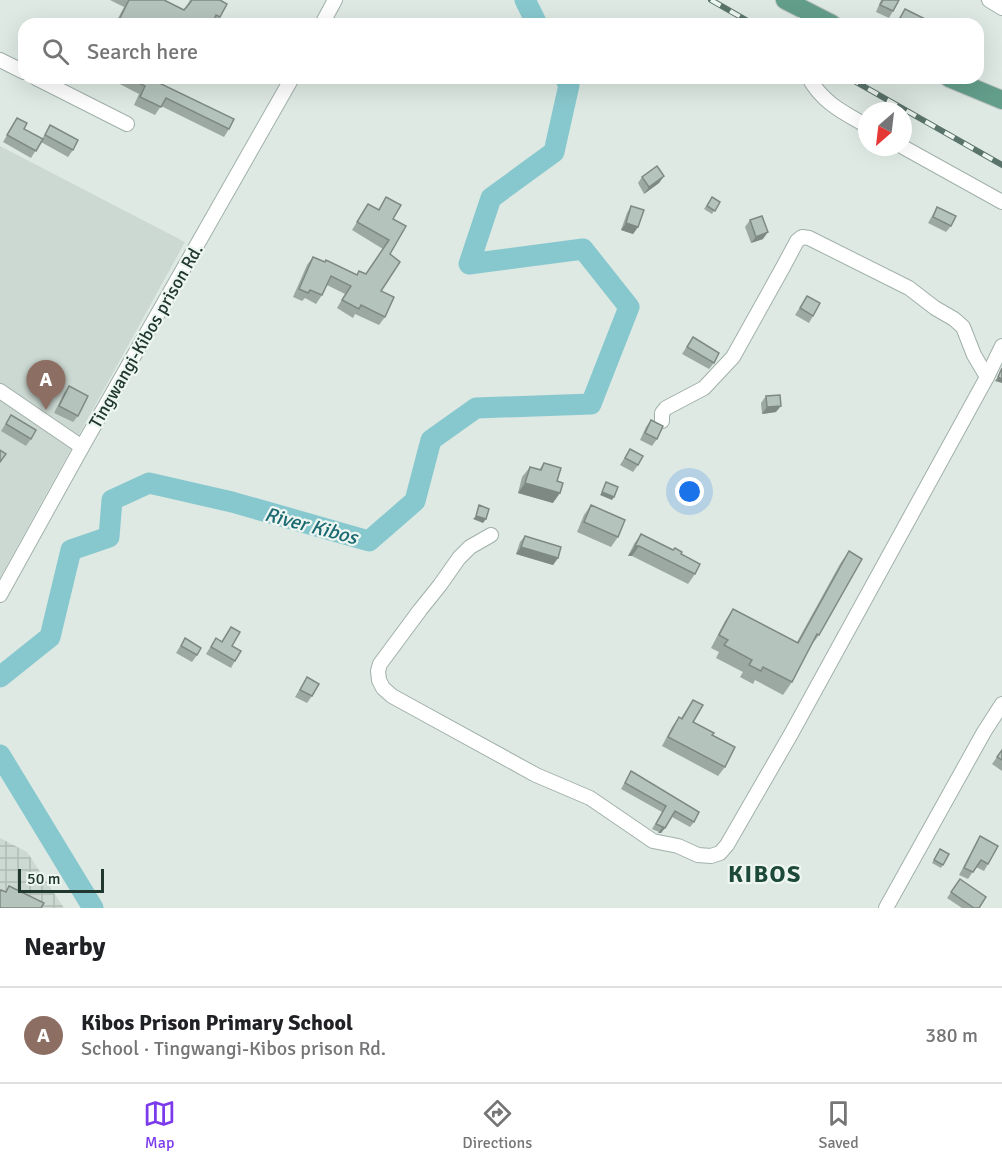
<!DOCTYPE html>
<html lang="en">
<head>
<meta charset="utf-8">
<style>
	body { margin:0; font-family:Signika,sans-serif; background:#f6f6f6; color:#202124 }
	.compass { position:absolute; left:858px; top:102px; width:54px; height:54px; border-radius:50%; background:#fff; box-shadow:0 6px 24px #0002; rotate:208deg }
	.scale { position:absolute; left:18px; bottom:15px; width:86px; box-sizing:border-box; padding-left:6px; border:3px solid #203830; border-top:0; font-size:16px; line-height:21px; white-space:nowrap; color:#203830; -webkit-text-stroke:4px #eef6f2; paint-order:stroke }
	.you { position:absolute; left:690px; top:492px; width:21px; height:21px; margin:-15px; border:4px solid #fff; border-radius:50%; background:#1a73e8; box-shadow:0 0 0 9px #1a73e833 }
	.badge { display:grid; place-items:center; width:39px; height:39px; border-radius:50%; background:#7c3aed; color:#fff; font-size:20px; font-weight:700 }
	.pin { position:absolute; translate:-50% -50px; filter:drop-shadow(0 2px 3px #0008) }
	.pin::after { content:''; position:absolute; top:32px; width:21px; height:18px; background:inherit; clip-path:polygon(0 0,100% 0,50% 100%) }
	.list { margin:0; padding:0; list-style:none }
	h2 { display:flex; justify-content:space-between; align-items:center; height:78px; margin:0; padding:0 24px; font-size:26px }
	h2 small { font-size:20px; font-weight:400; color:#757577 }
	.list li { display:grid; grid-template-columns:39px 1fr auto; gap:18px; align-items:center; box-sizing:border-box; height:96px; padding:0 24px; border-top:2px solid #e0e0e0 }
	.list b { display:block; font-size:22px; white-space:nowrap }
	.list p { margin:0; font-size:20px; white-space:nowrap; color:#757577 }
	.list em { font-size:20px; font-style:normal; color:#757577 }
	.icon { flex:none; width:33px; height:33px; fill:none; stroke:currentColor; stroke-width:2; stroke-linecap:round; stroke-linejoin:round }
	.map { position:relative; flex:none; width:1002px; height:908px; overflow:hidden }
	.search { position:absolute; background:#fff; box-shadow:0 6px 24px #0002; left:18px; right:18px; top:18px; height:66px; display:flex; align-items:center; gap:15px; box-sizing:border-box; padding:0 21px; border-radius:18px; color:#757577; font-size:22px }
	.sheet { height:174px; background:#fff }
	nav { display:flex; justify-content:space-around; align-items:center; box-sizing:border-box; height:84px; border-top:2px solid #e0e0e0; background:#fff; font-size:16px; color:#757577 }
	nav a { display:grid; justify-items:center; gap:3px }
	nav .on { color:#7c3aed }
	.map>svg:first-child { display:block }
	.built { fill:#ccd9d2 }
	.industrial { fill:url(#industrial-grid) }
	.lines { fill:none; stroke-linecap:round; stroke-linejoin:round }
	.river { stroke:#87c8ce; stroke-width:21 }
	.minor-casing { stroke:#a1b0aa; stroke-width:16 }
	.major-casing { stroke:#bcc3c1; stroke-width:20 }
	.minor { stroke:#fff; stroke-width:14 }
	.major { stroke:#639e8b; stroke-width:18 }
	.rail-casing { stroke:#5a746b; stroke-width:6 }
	.rail { stroke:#eef6f2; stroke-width:4; stroke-dasharray:11; stroke-linecap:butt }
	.wall { fill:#9ba9a2 }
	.shaded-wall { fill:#7e8984 }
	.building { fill:#b4c4bc; stroke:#7e8984; stroke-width:1.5 }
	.labels { text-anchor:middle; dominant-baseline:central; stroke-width:4.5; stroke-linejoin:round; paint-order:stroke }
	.street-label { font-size:18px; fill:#203830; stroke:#eef6f2 }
	.water-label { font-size:20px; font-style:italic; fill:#1c6a72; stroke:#eef6f2 }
	.district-label { font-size:24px; font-weight:bold; letter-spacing:1.5px; fill:#1d493b; stroke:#eef6f2 }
</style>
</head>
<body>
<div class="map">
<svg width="1002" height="908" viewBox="0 0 1002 908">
	<defs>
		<pattern id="industrial-grid" width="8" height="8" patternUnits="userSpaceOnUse" patternTransform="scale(1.5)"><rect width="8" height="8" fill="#ccd9d2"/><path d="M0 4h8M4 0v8" fill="none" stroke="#afbbb5"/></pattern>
	</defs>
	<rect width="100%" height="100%" fill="#dee9e3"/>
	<path class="built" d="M0,146L185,242L0,578Z"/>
	<path class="industrial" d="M0,838L27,852L64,908H0Z"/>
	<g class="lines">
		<g class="river">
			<path d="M525,0L537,24"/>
			<path d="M0,677L50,637L71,550L109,537L112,500L149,483L232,502L369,541L415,501L431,440L476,408L591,404L629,307L583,249L469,264L491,198L554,152L569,85L565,78"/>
			<path d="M0,755L93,908"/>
		</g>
		<defs>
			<g id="minor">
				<path d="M989,0L1002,8"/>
				<path d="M322,24L335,0"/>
				<path d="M804,24L807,12"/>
				<path d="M0,60L24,72"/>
				<path d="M36,78L127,124"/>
				<path d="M809,78C823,103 843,112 867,126"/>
				<path d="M903,147L1002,202"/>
				<path d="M0,391L82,447"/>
				<path d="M662,421V413L666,408L704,388L733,357L782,269L797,241L802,237L809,238L909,288L935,308L954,319L963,327L974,355L987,377"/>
				<path d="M491,535L470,547L459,558L440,585L420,610L380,664L378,671L379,680L383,688L392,696L536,775L590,798L653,841L678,846L698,855L711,856L720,853L727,845L791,734L987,377L1002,346"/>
				<path d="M0,595L82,447L292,78"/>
				<path d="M886,908L984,732L1002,704"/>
			</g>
			<g id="major">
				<path d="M785,0L832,24"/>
				<path d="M949,78L1002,100"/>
			</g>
		</defs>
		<use href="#minor" class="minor-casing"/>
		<use href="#major" class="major-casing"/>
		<use href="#minor" class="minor"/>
		<use href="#major" class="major"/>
		<defs>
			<g id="rail">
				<path d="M711,0L753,24"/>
				<path d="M849,78L1002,165"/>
			</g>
		</defs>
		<use href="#rail" class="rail-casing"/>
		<use href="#rail" class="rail"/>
	</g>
	<g class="wall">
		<path d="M110,0H164L184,10L186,7L190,0H220V17L215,24H115L124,7Z"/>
		<path d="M881,0H899L893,11L889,18L876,12Z"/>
		<path d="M905,9L935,24H896Z"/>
		<path d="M108,78H159L157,82L229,129L224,137L161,106L155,115L134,105L139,94Z"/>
		<path d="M17,118L24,129L42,139L50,125L73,150L68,157L41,142L31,158L3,142Z"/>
		<path d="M664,176L659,183L644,194L638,183L642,177Z"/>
		<path d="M386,197L393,219L390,254L381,291L385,317L379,325L355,314L353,318L337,308L345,294L327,285L322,295L316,304L305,298L302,301L293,297L307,265L313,257L356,275L366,274L383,249L352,230L368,204L378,210Z"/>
		<path d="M712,197L720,202L712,214L704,209Z"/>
		<path d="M631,206L638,227L633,234L621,230L627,213Z"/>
		<path d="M937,207L951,226L946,232L928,223Z"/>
		<path d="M750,220L763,239L751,243L745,227Z"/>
		<path d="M807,296L813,316L809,323L795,315Z"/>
		<path d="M693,337L714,363L709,369L682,354Z"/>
		<path d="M69,386L78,416L73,422L54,413L64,393Z"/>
		<path d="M766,396L776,412L762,414L761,403Z"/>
		<path d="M11,415L31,439L26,446L1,431Z"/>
		<path d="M651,420L657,439L652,446L640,440L646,427Z"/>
		<path d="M630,449L638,465L633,472L620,465Z"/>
		<path d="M544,463L553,503L518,493L522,477L530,467L539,470Z"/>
		<path d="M591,505L618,537L611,547L577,532L584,515Z"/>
		<path d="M641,534L695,574L688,584L632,556H628L634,544Z"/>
		<path d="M525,536L558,558L553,565L516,554L520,542Z"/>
		<path d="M849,551L819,635L810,647L792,682L783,695L755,680L753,684L740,677L743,672L716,658L719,652L711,648L725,621L733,609L797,642L840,564Z"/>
		<path d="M231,627L232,646L235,661L231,668L206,654L216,638L222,641Z"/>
		<path d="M185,638L197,655L192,662L176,653Z"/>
		<path d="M307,677L312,696L307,703L295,697Z"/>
		<path d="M693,700V722L712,735L725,767L718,776L662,746L672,727L679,717L681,718Z"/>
		<path d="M1002,750V771L992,764Z"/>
		<path d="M631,771L694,822L690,827L672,817L661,833L652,829L662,812L621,789Z"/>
		<path d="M980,836L988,864L984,871L976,867L968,879L959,875L976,843Z"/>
		<path d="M940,849L949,854L941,868L932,863Z"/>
		<path d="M960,879L979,908H962L947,898Z"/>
	</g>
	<g class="shaded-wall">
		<path d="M664,176L659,183L644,194L649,187Z"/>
		<path d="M626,223L638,227L633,234L621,230Z"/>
		<path d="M768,232L763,239L751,243L756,237Z"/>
		<path d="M998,377L1002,379V383L995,381Z"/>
		<path d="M781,406L776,412L762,414L767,407Z"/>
		<path d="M525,483L560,493L553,503L518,493Z"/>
		<path d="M602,492L614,497L612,500L600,495Z"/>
		<path d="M476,516L486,519L483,523L473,519Z"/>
		<path d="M635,546H639L632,556H628Z"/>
		<path d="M521,547L558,558L553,565L516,554Z"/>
		<path d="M663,827L665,828L661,833H658Z"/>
	</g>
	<g class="building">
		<path d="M129,0H164L184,10L189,4L192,0H220L227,4L220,17L216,15L212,24H181L171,19L168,24H117Z"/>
		<path d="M883,0H899L893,11L880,5Z"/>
		<path d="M905,9L935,24H911L900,18Z"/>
		<path d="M129,78H159L157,82L234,119L229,129L166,98L161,107L140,97L145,86Z"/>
		<path d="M17,118L27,123L24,129L43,139L36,151L7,135Z"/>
		<path d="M50,125L78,140L73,150L45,135Z"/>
		<path d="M657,166L664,176L649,187L642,177Z"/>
		<path d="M386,197L401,205L393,219L406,226L390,254L400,262L381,291L394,297L385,317L361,305L359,309L342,300L351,286L331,276L322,295L310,290L308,293L299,289L313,257L325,262L326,260L357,275L359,271L366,274L389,240L357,222L368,204L379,210Z"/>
		<path d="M712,197L720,202L715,211L707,206Z"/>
		<path d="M631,206L644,210L638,227L626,223Z"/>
		<path d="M937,207L956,216L951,226L933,217Z"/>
		<path d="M762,216L768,232L756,237L750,220Z"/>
		<path d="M807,296L820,303L813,316L800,308Z"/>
		<path d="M693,337L719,353L714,363L687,347Z"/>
		<path d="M1002,368V379L998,377Z"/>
		<path d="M69,386L88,396L78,416L59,406Z"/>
		<path d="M780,395L781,406L767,407L766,396Z"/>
		<path d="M11,415L36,430L31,439L6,424Z"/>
		<path d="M651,420L663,426L657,439L645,433Z"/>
		<path d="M630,449L643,456L638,465L625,458Z"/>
		<path d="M0,450L6,454L0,462Z"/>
		<path d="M544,463L561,468L557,481L563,483L560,493L525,483L530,467L541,470Z"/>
		<path d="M606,482L618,487L614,497L602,492Z"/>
		<path d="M479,505L489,509L486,519L476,516Z"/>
		<path d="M591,505L625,520L618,537L584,522Z"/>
		<path d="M641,534L673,550L675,548L682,552L681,554L700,564L695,574L639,546H635Z"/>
		<path d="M525,536L561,547L558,558L521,547Z"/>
		<path d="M849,551L862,559L819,635L817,634L792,682L763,667L761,671L749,665L752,660L724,645L728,640L719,635L733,609L798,643Z"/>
		<path d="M231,627L240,632L232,646L241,651L235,661L211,647L216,638L222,642Z"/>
		<path d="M185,638L201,648L197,655L181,646Z"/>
		<path d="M307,677L319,684L312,696L300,690Z"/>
		<path d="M693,700L703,705L693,722L714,733L712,735L735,747L725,767L668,737L679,717L682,719Z"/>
		<path d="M1002,750V760L997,757Z"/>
		<path d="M631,771L699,812L694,822L675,811L665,828L656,824L666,806L625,783Z"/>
		<path d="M980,836L998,846L988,864L981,860L973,872L964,868Z"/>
		<path d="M940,849L949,854L943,865L934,860Z"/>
		<path d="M960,879L986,897L979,908H974L951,892Z"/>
		<path d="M9,886L44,903L41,908H0V892L1,890L6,892Z"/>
	</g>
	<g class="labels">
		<g class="street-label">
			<text transform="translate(146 336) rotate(-60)">Tingwangi-Kibos prison Rd.</text>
		</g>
		<g class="water-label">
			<text transform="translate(311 526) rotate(15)">River Kibos</text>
		</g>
		<g class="district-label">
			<text x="765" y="874">KIBOS</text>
		</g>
	</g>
</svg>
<svg class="compass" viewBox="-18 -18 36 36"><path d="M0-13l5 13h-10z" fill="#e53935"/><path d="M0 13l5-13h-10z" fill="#757577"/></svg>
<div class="scale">50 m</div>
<div class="you"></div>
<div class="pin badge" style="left:46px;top:410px;background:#8d6e63">A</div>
<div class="search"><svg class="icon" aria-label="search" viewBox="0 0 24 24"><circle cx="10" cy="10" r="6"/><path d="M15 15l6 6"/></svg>Search here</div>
</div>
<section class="sheet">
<h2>Nearby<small></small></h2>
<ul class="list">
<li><span class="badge" style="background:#8d6e63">A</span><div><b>Kibos Prison Primary School</b><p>School · Tingwangi-Kibos prison Rd.</p></div><em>380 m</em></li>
</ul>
</section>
<nav>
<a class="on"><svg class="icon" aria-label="map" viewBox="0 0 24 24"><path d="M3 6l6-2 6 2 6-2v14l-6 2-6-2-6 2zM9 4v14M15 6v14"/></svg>Map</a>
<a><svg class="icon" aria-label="directions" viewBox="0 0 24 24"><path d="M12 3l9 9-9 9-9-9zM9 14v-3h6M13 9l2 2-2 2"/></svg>Directions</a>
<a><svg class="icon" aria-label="saved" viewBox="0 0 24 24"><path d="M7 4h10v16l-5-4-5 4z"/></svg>Saved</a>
</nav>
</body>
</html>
